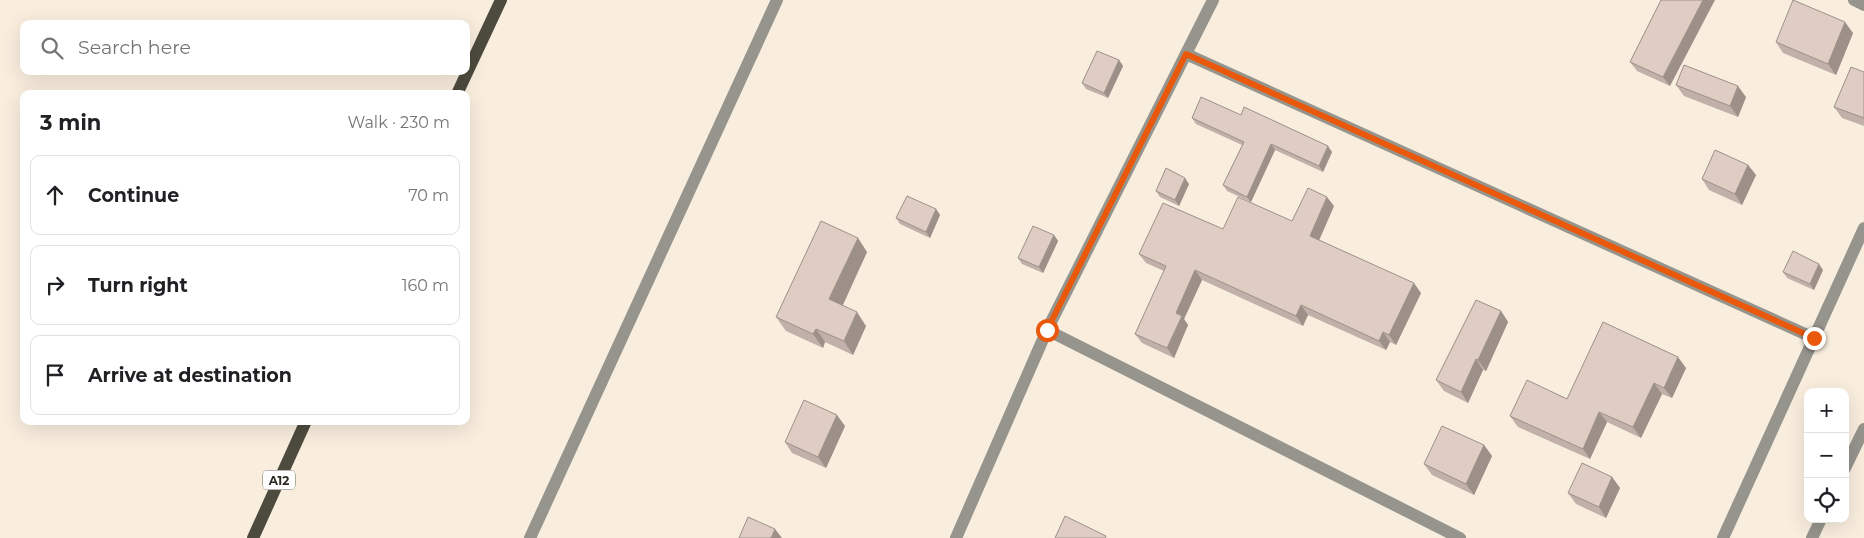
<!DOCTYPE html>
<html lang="en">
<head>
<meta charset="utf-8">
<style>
	body { margin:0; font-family:Montserrat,sans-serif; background:#f6f6f6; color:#202124 }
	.controls { position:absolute; right:15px; bottom:15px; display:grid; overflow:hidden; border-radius:10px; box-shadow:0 5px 20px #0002 }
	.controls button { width:45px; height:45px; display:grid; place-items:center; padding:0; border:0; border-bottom:1px solid #e0e0e0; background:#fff; color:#202124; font:25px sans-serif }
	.stop { position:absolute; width:15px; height:15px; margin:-11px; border:4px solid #ea580c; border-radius:50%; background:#fff }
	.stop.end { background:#ea580c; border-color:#fff; box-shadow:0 1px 5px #0008 }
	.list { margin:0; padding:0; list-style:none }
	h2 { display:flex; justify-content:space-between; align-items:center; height:65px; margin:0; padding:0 20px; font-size:21px }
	h2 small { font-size:16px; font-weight:400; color:#757577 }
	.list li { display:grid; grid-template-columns:32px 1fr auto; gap:15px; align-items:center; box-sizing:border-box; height:80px; margin:0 10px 10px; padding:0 10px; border:1px solid #e0e0e0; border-radius:10px }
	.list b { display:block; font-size:19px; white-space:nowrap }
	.list em { font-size:16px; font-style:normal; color:#757577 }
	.icon { flex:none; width:28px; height:28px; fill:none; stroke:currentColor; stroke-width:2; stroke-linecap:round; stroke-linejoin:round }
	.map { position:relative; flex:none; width:1864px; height:538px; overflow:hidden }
	.search { position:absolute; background:#fff; box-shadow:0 5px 20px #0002; left:20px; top:20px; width:450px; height:55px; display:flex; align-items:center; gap:12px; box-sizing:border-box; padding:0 18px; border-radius:10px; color:#757577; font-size:19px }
	.panel { position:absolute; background:#fff; box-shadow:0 5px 20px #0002; left:20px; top:90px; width:450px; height:335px; border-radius:10px }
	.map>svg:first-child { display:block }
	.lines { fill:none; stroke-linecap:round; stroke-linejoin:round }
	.minor { stroke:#95948d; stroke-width:12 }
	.major { stroke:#4d4b3e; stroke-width:12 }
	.wall { fill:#c0b0a9 }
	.shaded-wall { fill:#9c9089 }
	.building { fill:#dfcdc4; stroke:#9c9089 }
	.route { stroke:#ea580c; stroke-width:6 }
	.labels { text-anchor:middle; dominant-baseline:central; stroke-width:5; stroke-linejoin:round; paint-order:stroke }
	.shield { fill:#fff; stroke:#6c6965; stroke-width:1 }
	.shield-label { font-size:12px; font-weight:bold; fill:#2d2923 }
</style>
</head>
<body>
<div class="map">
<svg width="1864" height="538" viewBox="0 0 1864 538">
	<rect width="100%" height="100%" fill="#f9eede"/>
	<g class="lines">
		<g class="minor">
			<path d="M1854,0L1864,5"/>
			<path d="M1186,54L1814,338"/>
			<path d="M1047,330L1460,538"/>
			<path d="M1845,468L1864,429"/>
			<path d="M530,538L777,0"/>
			<path d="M956,538L1047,330L1213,0"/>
			<path d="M1723,538L1864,228"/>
			<path d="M1812,538L1821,519"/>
		</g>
		<g class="major">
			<path d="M457,94L501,0"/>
			<path d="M253,538L306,421"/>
		</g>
	</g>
	<g class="wall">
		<path d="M1661,0L1670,86L1637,71L1630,62Z"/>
		<path d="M1853,33L1836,75L1783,53L1776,42Z"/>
		<path d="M1119,60L1123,66L1108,98L1086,89L1082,83Z"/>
		<path d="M1864,72V126L1842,118L1834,107Z"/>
		<path d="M1676,85L1746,97L1738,117L1684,96Z"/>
		<path d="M1241,115L1332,152L1323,172L1275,150L1251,202L1227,191L1223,185L1242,145L1196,124L1192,118Z"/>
		<path d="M1748,165L1756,175L1742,205L1709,190L1702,179Z"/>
		<path d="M1189,184L1179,206L1160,197L1156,191Z"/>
		<path d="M1334,206L1319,240L1421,293L1396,345L1390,342L1386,350L1308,315L1303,326L1202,280L1184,319L1188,325L1174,358L1142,343L1135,334L1164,271L1146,263L1139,254L1223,229L1292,221Z"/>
		<path d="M936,209L940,215L930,238L900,224L896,218Z"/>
		<path d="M1054,235L1058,241L1043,273L1022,264L1018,258Z"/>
		<path d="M867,252L843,305L866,326L853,355L825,342L823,348L786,331L776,317Z"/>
		<path d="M1823,270L1814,290L1787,278L1783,272Z"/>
		<path d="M1501,311L1508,322L1486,371L1483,370L1468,403L1444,391L1436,380Z"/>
		<path d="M1686,368L1672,398L1662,394L1641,438L1607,422L1590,459L1518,427L1510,416L1567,399Z"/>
		<path d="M845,426L826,468L792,453L785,442Z"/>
		<path d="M1484,445L1492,456L1474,495L1432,475L1424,464Z"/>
		<path d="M1612,477L1620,488L1606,518L1576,504L1568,493Z"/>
	</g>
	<g class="shaded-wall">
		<path d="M1703,0H1715L1670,86L1663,77Z"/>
		<path d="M1845,22L1853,33L1836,75L1828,64Z"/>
		<path d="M1119,60L1123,66L1108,98L1104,93Z"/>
		<path d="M1738,86L1746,97L1738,117L1730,106Z"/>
		<path d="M1271,144L1275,150L1251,202L1247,197Z"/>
		<path d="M1328,146L1332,152L1323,172L1319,166Z"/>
		<path d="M1748,165L1756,175L1742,205L1735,194Z"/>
		<path d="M1185,178L1189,184L1179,206L1175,200Z"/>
		<path d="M1327,197L1334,206L1317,245L1310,236Z"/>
		<path d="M936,209L940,215L930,238L926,232Z"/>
		<path d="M1054,235L1058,241L1043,273L1039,267Z"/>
		<path d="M858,238L867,252L839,313L829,299Z"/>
		<path d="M1819,264L1823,270L1814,290L1810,284Z"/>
		<path d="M1195,270L1202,280L1184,319L1188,325L1174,358L1167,348L1176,313Z"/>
		<path d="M1414,283L1421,293L1396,345L1389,335Z"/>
		<path d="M1301,305L1308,315L1303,326L1296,316Z"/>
		<path d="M1501,311L1508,322L1486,371L1478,360Z"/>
		<path d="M857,312L866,326L853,355L844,341Z"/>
		<path d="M816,329L825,342L823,348L813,334Z"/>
		<path d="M1383,332L1390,342L1386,350L1379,341Z"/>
		<path d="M1678,357L1686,368L1672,398L1664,388Z"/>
		<path d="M1476,359L1483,370L1468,403L1461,392Z"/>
		<path d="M1654,383L1662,394L1641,438L1633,427Z"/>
		<path d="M1599,412L1607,422L1590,459L1583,449Z"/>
		<path d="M837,415L845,426L826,468L818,457Z"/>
		<path d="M1484,445L1492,456L1474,495L1466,484Z"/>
		<path d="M1612,477L1620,488L1606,518L1599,507Z"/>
		<path d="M775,529L782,538H771Z"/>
	</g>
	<g class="building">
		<path d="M1661,0H1703L1663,77L1630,62Z"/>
		<path d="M1793,0L1845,22L1828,64L1776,42Z"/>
		<path d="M1097,51L1119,60L1104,93L1082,83Z"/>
		<path d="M1684,65L1738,86L1730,106L1676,85Z"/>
		<path d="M1851,67L1864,72V118L1834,107Z"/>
		<path d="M1201,97L1241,115L1244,107L1328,146L1319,166L1271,144L1247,197L1223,185L1244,142L1192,118Z"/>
		<path d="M1715,150L1748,165L1735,194L1702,179Z"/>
		<path d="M1166,168L1185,178L1175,200L1156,191Z"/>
		<path d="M1308,188L1327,197L1310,236L1414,283L1389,335L1383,332L1379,341L1301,305L1296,316L1195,270L1176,313L1182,316L1167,348L1135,334L1166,266L1139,254L1163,203L1223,229L1238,197L1292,221Z"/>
		<path d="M907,196L936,209L926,232L896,218Z"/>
		<path d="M821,221L858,238L829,299L857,312L844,341L816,329L813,334L776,317Z"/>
		<path d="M1033,226L1054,235L1039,267L1018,258Z"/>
		<path d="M1793,251L1819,264L1810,284L1783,272Z"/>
		<path d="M1476,300L1501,311L1478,360L1476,359L1461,392L1436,380Z"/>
		<path d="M1603,322L1678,357L1664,388L1654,383L1633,427L1599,412L1583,449L1510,416L1527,380L1567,399Z"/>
		<path d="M804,400L837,415L818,457L785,442Z"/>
		<path d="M1442,426L1484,445L1466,484L1424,464Z"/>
		<path d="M1582,463L1612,477L1599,507L1568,493Z"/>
		<path d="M1065,516L1106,536L1105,538H1055Z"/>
		<path d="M748,517L775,529L771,538H739Z"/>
	</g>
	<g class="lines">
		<path class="route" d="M1047,330L1186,54L1814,338"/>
	</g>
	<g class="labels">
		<rect class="shield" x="263" y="470.5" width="32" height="19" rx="4"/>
		<g class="shield-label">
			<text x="279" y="480">A12</text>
		</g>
	</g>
</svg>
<div class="controls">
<button>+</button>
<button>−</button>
<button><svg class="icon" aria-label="locate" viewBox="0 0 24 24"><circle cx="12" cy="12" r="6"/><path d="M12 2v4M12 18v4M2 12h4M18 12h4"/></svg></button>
</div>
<div class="stop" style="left:1047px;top:330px"></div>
<div class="stop end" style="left:1814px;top:338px"></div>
<div class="search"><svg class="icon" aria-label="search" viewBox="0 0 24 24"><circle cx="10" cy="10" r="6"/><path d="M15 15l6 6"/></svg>Search here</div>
<section class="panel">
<h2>3 min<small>Walk · 230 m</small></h2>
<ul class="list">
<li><svg class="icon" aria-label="ahead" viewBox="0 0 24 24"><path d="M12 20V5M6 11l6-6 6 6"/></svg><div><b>Continue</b></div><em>70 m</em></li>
<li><svg class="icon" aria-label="right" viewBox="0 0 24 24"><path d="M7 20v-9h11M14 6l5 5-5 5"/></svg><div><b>Turn right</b></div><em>160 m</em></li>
<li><svg class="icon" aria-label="arrive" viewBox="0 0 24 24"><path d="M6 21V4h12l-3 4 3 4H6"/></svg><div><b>Arrive at destination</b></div></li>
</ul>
</section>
</div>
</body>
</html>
